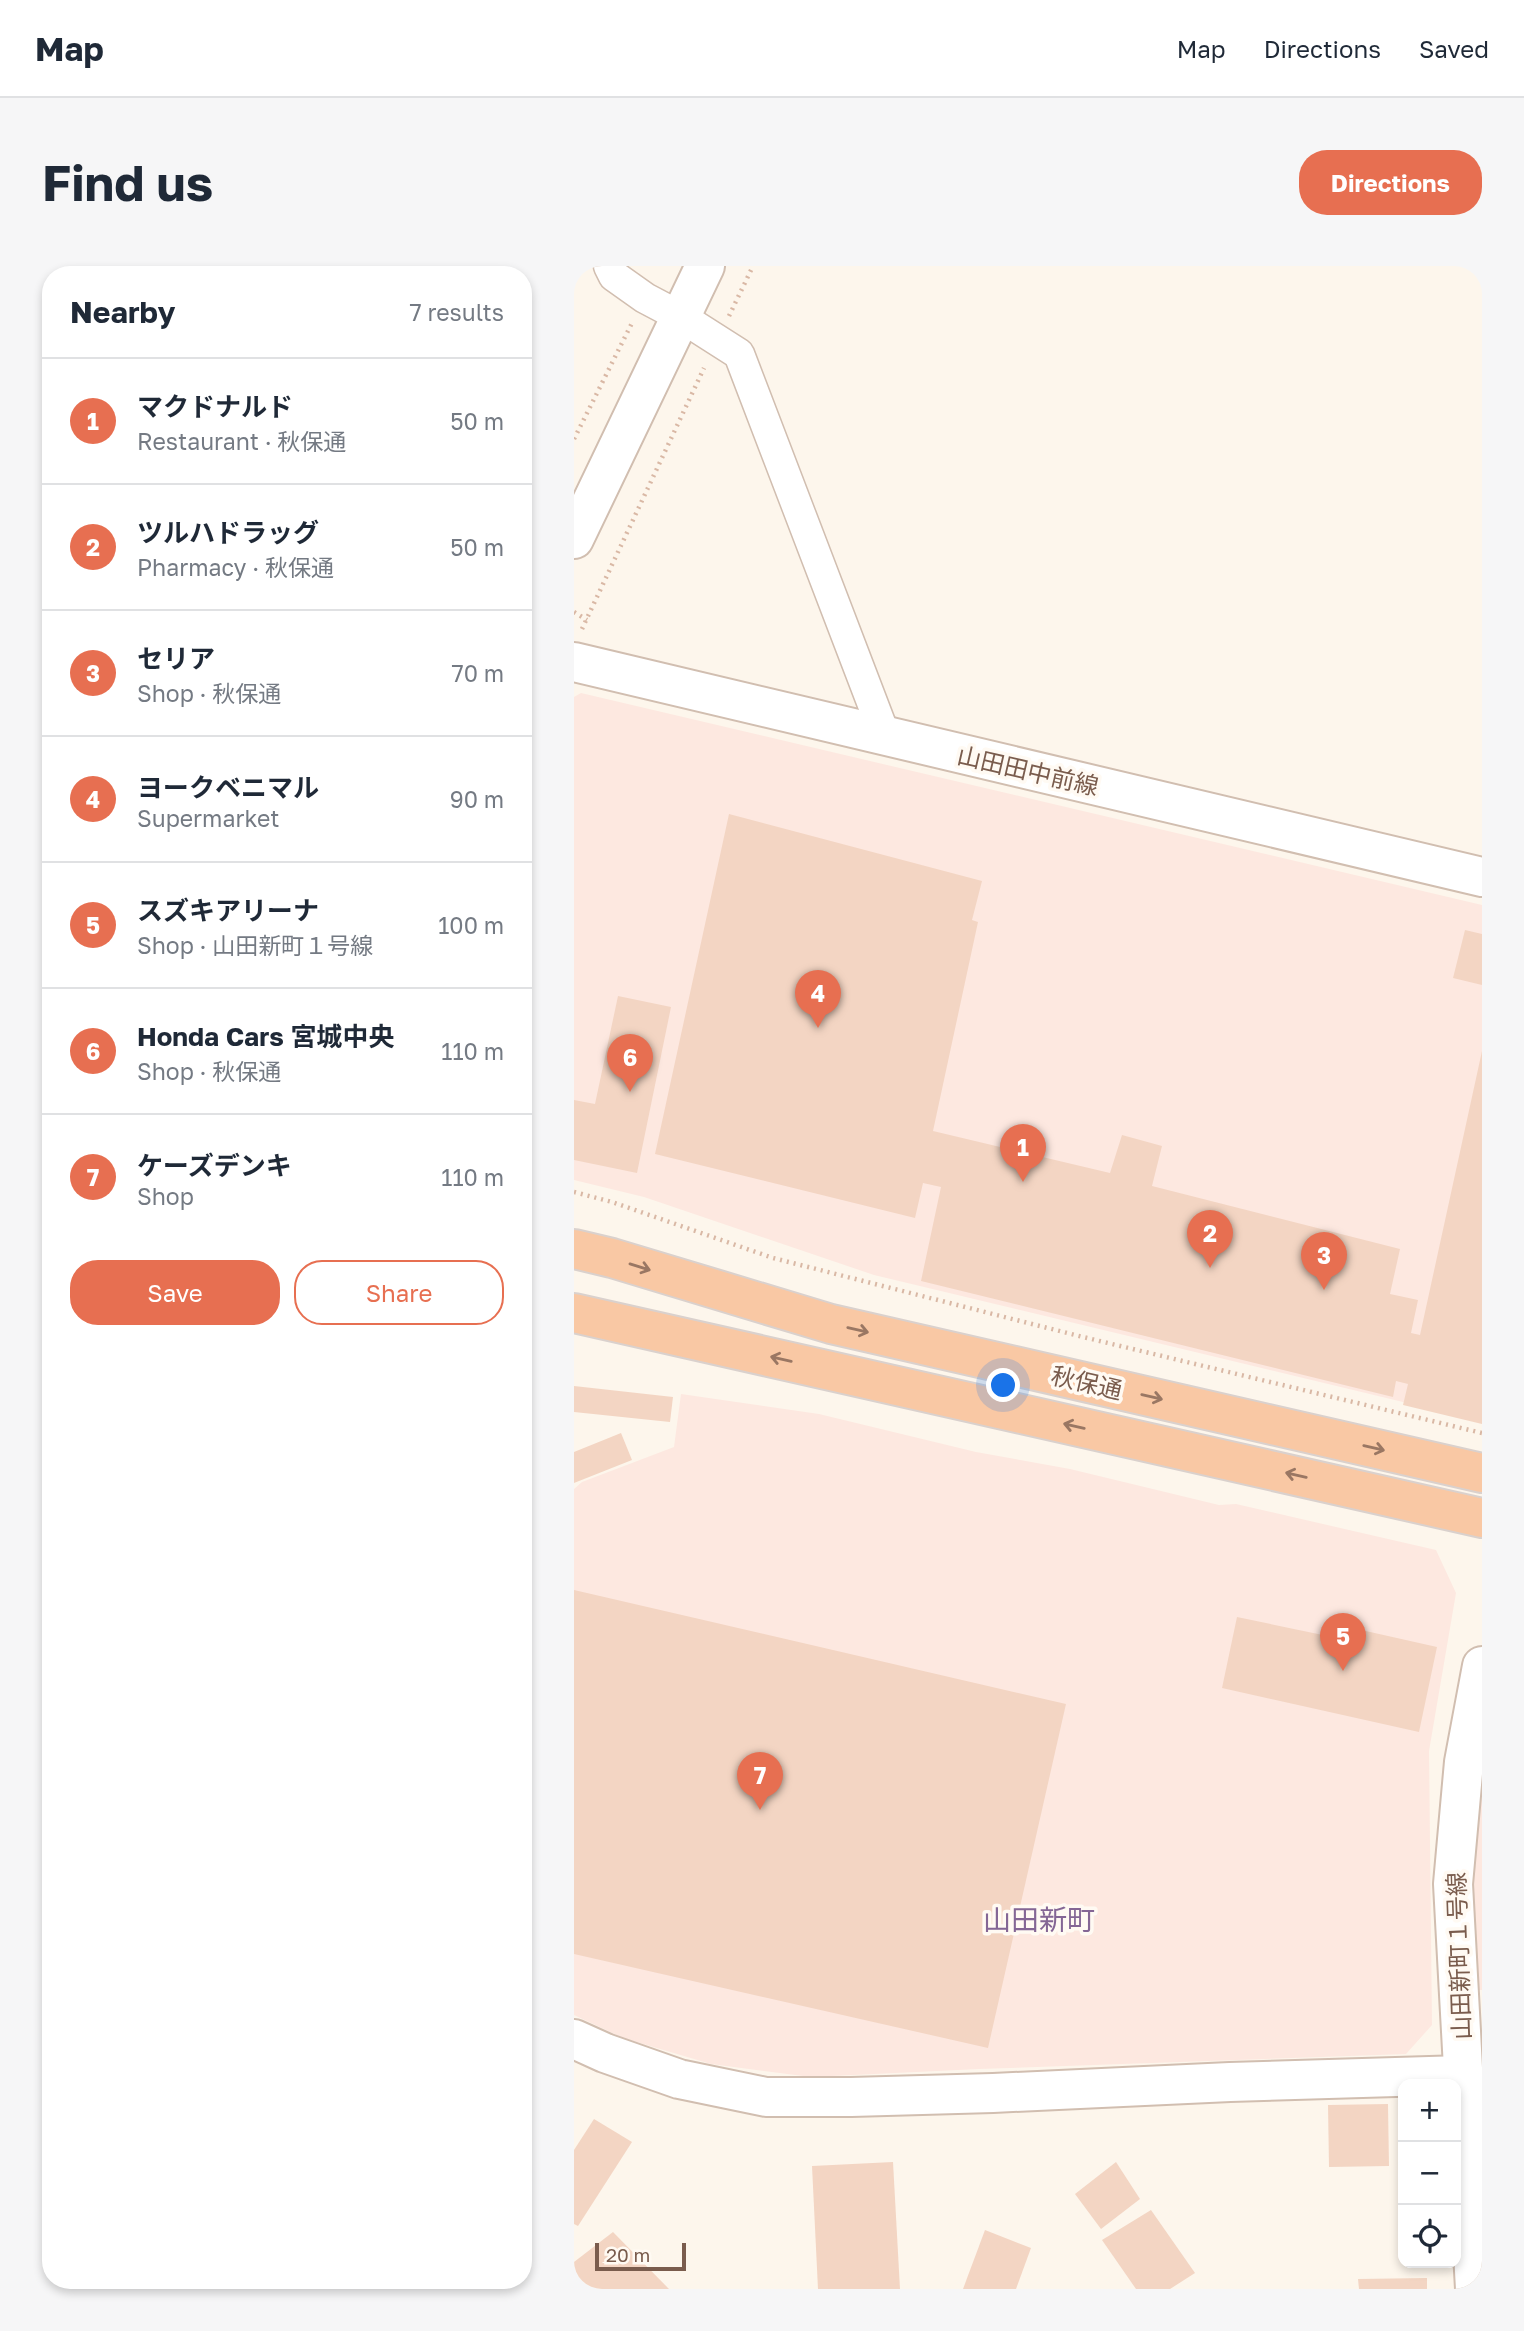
<!DOCTYPE html>
<html lang="en">
<head>
<meta charset="utf-8">
<style>
	body { margin:0; font-family:"Golos Text","Noto Sans JP",sans-serif; background:#f6f6f7; color:#1f2937 }
	.controls { position:absolute; right:21px; bottom:21px; display:grid; overflow:hidden; border-radius:14px; box-shadow:0 4px 10px #0003 }
	.controls button { width:63px; height:63px; display:grid; place-items:center; padding:0; border:0; border-bottom:2px solid #e0e1e3; background:#fff; color:#1f2937; font:35px sans-serif }
	.scale { position:absolute; left:21px; bottom:18px; width:91px; box-sizing:border-box; padding-left:7px; border:4px solid #7a5c4d; border-top:0; font-size:19px; line-height:24px; white-space:nowrap; color:#7a5c4d; -webkit-text-stroke:5px #fffaf3; paint-order:stroke }
	.you { position:absolute; left:430px; top:1120px; width:24px; height:24px; margin:-18px; border:5px solid #fff; border-radius:50%; background:#1a73e8; box-shadow:0 0 0 10px #1a73e833 }
	.badge { display:grid; place-items:center; width:46px; height:46px; border-radius:50%; background:#e76f51; color:#fff; font-size:23px; font-weight:700 }
	.pin { position:absolute; translate:-50% -58px; filter:drop-shadow(0 2px 4px #0008) }
	.pin::after { content:''; position:absolute; top:37px; width:24px; height:21px; background:inherit; clip-path:polygon(0 0,100% 0,50% 100%) }
	.list { margin:0; padding:0; list-style:none }
	h2 { display:flex; justify-content:space-between; align-items:center; height:91px; margin:0; padding:0 28px; font-size:30px }
	h2 small { font-size:23px; font-weight:400; color:#747a83 }
	.list li { display:grid; grid-template-columns:46px 1fr auto; gap:21px; align-items:center; box-sizing:border-box; height:126px; padding:0 28px; border-top:2px solid #e0e1e3 }
	.list b { display:block; font-size:26px; white-space:nowrap }
	.list p { margin:0; font-size:23px; white-space:nowrap; color:#747a83 }
	.list em { font-size:23px; font-style:normal; color:#747a83 }
	.actions { display:flex; gap:14px; padding:21px 28px }
	.actions a { flex:1; padding:16px 0; border:2px solid #e76f51; border-radius:28px; text-align:center; font-size:24px; color:#e76f51 }
	.actions .main { background:#e76f51; color:#fff }
	.icon { flex:none; width:38px; height:38px; fill:none; stroke:currentColor; stroke-width:2; stroke-linecap:round; stroke-linejoin:round }
	.map { position:relative; flex:none; width:908px; height:2023px; overflow:hidden; border-radius:28px }
	header { display:flex; align-items:center; gap:42px; box-sizing:border-box; height:98px; padding:0 35px; background:#fff; border-bottom:2px solid #e0e1e3 }
	header strong { font-size:33px }
	nav { display:flex; gap:38px; margin-inline-start:auto; font-size:24px }
	.intro { display:flex; align-items:center; justify-content:space-between; box-sizing:border-box; height:168px; padding:0 42px }
	h1 { margin:0; font-size:49px }
	.button { padding:18px 32px; border-radius:28px; background:#e76f51; color:#fff; font-size:24px; font-weight:700 }
	main { display:flex; gap:42px; padding:0 42px }
	aside { flex:1; background:#fff; border-radius:28px; box-shadow:0 4px 10px #0003 }
	.map>svg:first-child { display:block }
	.commercial { fill:#fde8e0 }
	.building { fill:#f3d5c3 }
	.lines { fill:none; stroke-linecap:round; stroke-linejoin:round }
	.minor-casing { stroke:#d1beb0; stroke-width:33 }
	.tertiary-casing { stroke:#d1beb0; stroke-width:42 }
	.trunk-casing { stroke:#dad1cd; stroke-width:42 }
	.path { stroke:#d9b8a5; stroke-width:4.5; stroke-dasharray:2 5; stroke-linecap:butt }
	.minor { stroke:#fff; stroke-width:30 }
	.tertiary { stroke:#fff; stroke-width:38 }
	.trunk { stroke:#f9c8a4; stroke-width:38 }
	.oneway { stroke:#9a7763 }
	.labels { text-anchor:middle; dominant-baseline:central; stroke-width:7; stroke-linejoin:round; paint-order:stroke }
	.street-label { font-size:24px; fill:#7a5c4d; stroke:#fffaf3 }
	.quarter-label { font-size:28px; fill:#846695; stroke:#fffaf3 }
</style>
</head>
<body>
<header>
<strong>Map</strong>
<nav><a>Map</a><a>Directions</a><a>Saved</a></nav>
</header>
<div class="intro"><h1>Find us</h1><a class="button">Directions</a></div>
<main>
<aside>
<h2>Nearby<small>7 results</small></h2>
<ul class="list">
<li><span class="badge">1</span><div><b>マクドナルド</b><p>Restaurant · 秋保通</p></div><em>50 m</em></li>
<li><span class="badge">2</span><div><b>ツルハドラッグ</b><p>Pharmacy · 秋保通</p></div><em>50 m</em></li>
<li><span class="badge">3</span><div><b>セリア</b><p>Shop · 秋保通</p></div><em>70 m</em></li>
<li><span class="badge">4</span><div><b>ヨークベニマル</b><p>Supermarket</p></div><em>90 m</em></li>
<li><span class="badge">5</span><div><b>スズキアリーナ</b><p>Shop · 山田新町１号線</p></div><em>100 m</em></li>
<li><span class="badge">6</span><div><b>Honda Cars 宮城中央</b><p>Shop · 秋保通</p></div><em>110 m</em></li>
<li><span class="badge">7</span><div><b>ケーズデンキ</b><p>Shop</p></div><em>110 m</em></li>
</ul>
<div class="actions"><a class="main">Save</a><a>Share</a></div>
</aside>
<div class="map">
<svg width="908" height="2023" viewBox="0 0 908 2023">
	<rect width="100%" height="100%" fill="#fdf6ec"/>
	<g class="commercial">
		<path d="M7,427L908,639V1155L300,1009L70,931L0,914V431Z"/>
		<path d="M107,1128L245,1148L402,1186L496,1203L645,1239L662,1238L862,1284L882,1327L855,1485L858,1759L832,1788L405,1803L237,1811L137,1798L49,1772L0,1749V1223L8,1216L100,1181Z"/>
		<path d="M908,1497V1724H899L893,1630Z"/>
	</g>
	<g class="building">
		<path d="M155,548L408,615L398,654L404,656L359,865L536,907L548,869L588,880L578,920L826,983L816,1028L844,1034L837,1067L846,1069L908,785V1158L829,1139L834,1118L822,1115L819,1131L347,1015L367,921L349,917L341,952L81,888Z"/>
		<path d="M891,664L908,668V719L879,712Z"/>
		<path d="M44,730L97,741L63,907L0,894V834L21,838Z"/>
		<path d="M0,1120L99,1131L96,1156L0,1146Z"/>
		<path d="M47,1167L58,1194L0,1217V1186Z"/>
		<path d="M0,1324L492,1438L414,1782L0,1688Z"/>
		<path d="M663,1351L763,1372L765,1359L863,1381L845,1466L648,1422Z"/>
		<path d="M814,1838L815,1900L755,1901L754,1839Z"/>
		<path d="M20,1853L58,1876L4,1960L0,1958V1884Z"/>
		<path d="M319,1896L326,2023H244L238,1900Z"/>
		<path d="M542,1896L566,1933L527,1963L501,1928Z"/>
		<path d="M577,1944L621,2007L596,2023H562L528,1974Z"/>
		<path d="M411,1964L457,1982L442,2023H389Z"/>
		<path d="M39,1966L95,2023H10L0,2012V1996Z"/>
		<path d="M853,2012V2023H785L784,2013Z"/>
	</g>
	<g class="lines">
		<defs>
			<path id="minor" d="M35,0L40,10L71,32L107,51L165,88L311,470"/>
			<g id="tertiary">
				<path d="M0,273L131,0"/>
				<path d="M0,396L908,611"/>
				<path d="M0,1773L31,1787L105,1813L192,1831H277L419,1827L656,1816L889,1809"/>
				<path d="M901,2023L879,1618L890,1496L908,1400"/>
			</g>
			<g id="trunk">
				<path d="M0,983L38,992L257,1058L908,1207"/>
				<path d="M0,1047L908,1252"/>
			</g>
		</defs>
		<use href="#minor" class="minor-casing"/>
		<use href="#tertiary" class="tertiary-casing"/>
		<use href="#trunk" class="trunk-casing"/>
		<g class="path">
			<path d="M155,50L179,0"/>
			<path d="M0,173L58,57"/>
			<path d="M0,346L13,354"/>
			<path d="M8,363L130,102"/>
			<path d="M0,926L38,936L199,992L509,1071L908,1167"/>
		</g>
		<use href="#minor" class="minor"/>
		<use href="#tertiary" class="tertiary"/>
		<use href="#trunk" class="trunk"/>
	</g>
	<defs><path id="oneway-shaft" d="M-6 0H5M1.5-3L5.5 0L1.5 3" fill="none" stroke-width="1.6" stroke-linecap="round" stroke-linejoin="round" transform="scale(1.75)"/></defs>
	<g class="oneway">
		<use href="#oneway-shaft" transform="translate(66 1001) rotate(17)"/>
		<use href="#oneway-shaft" transform="translate(284 1064) rotate(13)"/>
		<use href="#oneway-shaft" transform="translate(207 1093) rotate(-167)"/>
		<use href="#oneway-shaft" transform="translate(578 1131) rotate(13)"/>
		<use href="#oneway-shaft" transform="translate(500 1160) rotate(-167)"/>
		<use href="#oneway-shaft" transform="translate(800 1182) rotate(13)"/>
		<use href="#oneway-shaft" transform="translate(722 1209) rotate(-167)"/>
	</g>
	<g class="labels">
		<g class="street-label">
			<text transform="translate(454 504) rotate(13)">山田田中前線</text>
			<text transform="translate(513 1116) rotate(13)">秋保通</text>
			<text transform="translate(884 1690) rotate(-92)">山田新町１号線</text>
		</g>
		<g class="quarter-label">
			<text x="465" y="1653">山田新町</text>
		</g>
	</g>
</svg>
<div class="controls">
<button>+</button>
<button>−</button>
<button><svg class="icon" aria-label="locate" viewBox="0 0 24 24"><circle cx="12" cy="12" r="6"/><path d="M12 2v4M12 18v4M2 12h4M18 12h4"/></svg></button>
</div>
<div class="scale">20 m</div>
<div class="you"></div>
<div class="pin badge" style="left:449px;top:916px">1</div>
<div class="pin badge" style="left:636px;top:1002px">2</div>
<div class="pin badge" style="left:750px;top:1024px">3</div>
<div class="pin badge" style="left:244px;top:762px">4</div>
<div class="pin badge" style="left:769px;top:1405px">5</div>
<div class="pin badge" style="left:56px;top:826px">6</div>
<div class="pin badge" style="left:186px;top:1544px">7</div>
</div>
</main>
</body>
</html>
